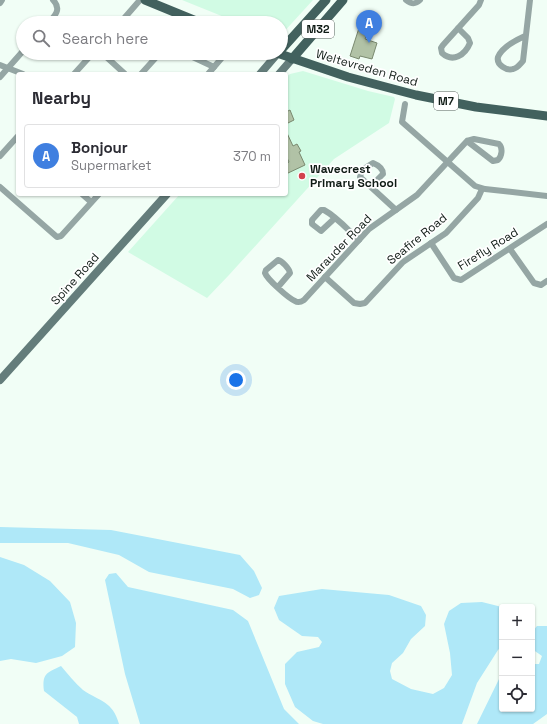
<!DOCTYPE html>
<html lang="en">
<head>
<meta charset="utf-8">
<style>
	body { margin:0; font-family:"Space Grotesk",sans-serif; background:#f2f2f3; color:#2b2b33 }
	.controls { position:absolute; right:12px; bottom:12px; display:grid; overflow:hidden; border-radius:4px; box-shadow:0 1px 3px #0004 }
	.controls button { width:36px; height:36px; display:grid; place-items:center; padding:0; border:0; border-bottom:1px solid #e1e1e2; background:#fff; color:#2b2b33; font:20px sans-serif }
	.you { position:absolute; left:236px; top:380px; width:14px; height:14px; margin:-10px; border:3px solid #fff; border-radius:50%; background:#1a73e8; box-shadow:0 0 0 6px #1a73e833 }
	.badge { display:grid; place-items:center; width:26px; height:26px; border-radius:50%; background:#2563eb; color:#fff; font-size:13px; font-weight:700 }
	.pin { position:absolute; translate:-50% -33px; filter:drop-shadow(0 1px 2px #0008) }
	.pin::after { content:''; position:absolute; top:21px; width:14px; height:12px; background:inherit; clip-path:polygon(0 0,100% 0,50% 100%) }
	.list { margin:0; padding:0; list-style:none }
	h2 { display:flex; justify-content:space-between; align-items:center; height:52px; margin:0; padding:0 16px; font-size:17px }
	h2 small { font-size:13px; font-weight:400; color:#7c7c81 }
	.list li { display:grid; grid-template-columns:26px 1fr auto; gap:12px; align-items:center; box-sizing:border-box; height:64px; margin:0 8px 8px; padding:0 8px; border:1px solid #e1e1e2; border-radius:4px }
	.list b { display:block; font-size:15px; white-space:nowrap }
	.list p { margin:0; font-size:13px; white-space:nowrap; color:#7c7c81 }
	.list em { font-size:13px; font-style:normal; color:#7c7c81 }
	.icon { flex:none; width:22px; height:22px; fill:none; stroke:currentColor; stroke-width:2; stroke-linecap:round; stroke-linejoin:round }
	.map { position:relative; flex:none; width:547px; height:724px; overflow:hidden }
	.search { position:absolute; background:#fff; box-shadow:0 1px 3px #0004; left:16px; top:16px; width:272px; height:44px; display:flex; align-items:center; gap:10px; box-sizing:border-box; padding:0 14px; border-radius:22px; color:#7c7c81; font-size:15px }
	.panel { position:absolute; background:#fff; box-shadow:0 1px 3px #0004; left:16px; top:72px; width:272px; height:124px; border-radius:4px }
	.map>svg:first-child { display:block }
	.built { fill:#d1fbe4 }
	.water { fill:#afe8f8 }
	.building { fill:#b1c2a6; stroke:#7a896f }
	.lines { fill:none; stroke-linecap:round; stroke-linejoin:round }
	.street { stroke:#95a6a4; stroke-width:6 }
	.secondary { stroke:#647d7b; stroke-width:8 }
	.primary { stroke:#42615e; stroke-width:9 }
	.poi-dot { fill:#d2424d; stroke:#fff; stroke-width:1.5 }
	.labels { text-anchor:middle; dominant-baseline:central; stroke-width:3.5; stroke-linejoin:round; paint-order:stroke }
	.shield { fill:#fff; stroke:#575f5b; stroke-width:1 }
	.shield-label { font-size:11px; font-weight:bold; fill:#0f1b15 }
	.street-label { font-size:12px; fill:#0f1b15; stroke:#fff }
	.poi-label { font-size:12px; font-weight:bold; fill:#0f1b15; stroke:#fff; text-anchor:start }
</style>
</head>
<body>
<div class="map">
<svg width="547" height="724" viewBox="0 0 547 724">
	<rect width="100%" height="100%" fill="#f1fef6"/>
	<g class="built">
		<path d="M182,0H313L281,35V23H239Z"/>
		<path d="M303,71L368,91L394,97L395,99L389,123L334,159L229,275L207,298L128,252L180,194H286V77L290,74Z"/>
	</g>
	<g class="water">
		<path d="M0,527L111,530L240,555L254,571L262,588L259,595L250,598L233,589L149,572L119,555L68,543H0Z"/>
		<path d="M0,557L24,565L50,581L70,602L76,623L75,647L62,656L36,663L11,659L0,661Z"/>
		<path d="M116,573L128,587L233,610L248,621L284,709L299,724H140L125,674L105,580L109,574Z"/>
		<path d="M322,589L389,595L421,606L426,615L425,626L411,639L403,653L392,663L390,671L392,679L411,689L433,694L444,688L452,675L450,653L444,624L449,611L461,603L482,602L502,607V646L498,650L477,683L462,724H323L313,721L295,707L285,684V664L297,652L319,647L322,642L318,637L302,636L279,620L274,608L279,596Z"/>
		<path d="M537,626H547V714L533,724H477L500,677L502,675V709H532V664H539L542,656L532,649V632Z"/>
		<path d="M61,666C68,674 75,683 83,690C99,701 113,701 119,724H79L77,717L44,691C42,674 46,673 61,666Z"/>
	</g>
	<g class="building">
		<path d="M359,28L368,32L365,39L377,43L372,59L360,56L359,59L350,56Z"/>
		<path d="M290,110L294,120L286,124V112Z"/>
		<path d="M286,131L293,146L297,144L301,151L299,152L305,165L286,174V164L289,162L286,156Z"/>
	</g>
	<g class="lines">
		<g class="street">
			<path d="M406,0C411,4 415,5 420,0"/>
			<path d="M0,3L2,0"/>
			<path d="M48,23C55,16 62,9 53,0"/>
			<path d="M120,23L140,0"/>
			<path d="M458,28L468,38L470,43C465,55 453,63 442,53L441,48L443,45L479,5L481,0"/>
			<path d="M525,36C516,40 502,47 498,57C496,65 507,71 513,69C518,68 520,64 523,61L530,0"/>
			<path d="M102,53L125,74"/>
			<path d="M184,53L214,67"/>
			<path d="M0,65L23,74"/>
			<path d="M74,74L93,53"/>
			<path d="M141,74L160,53"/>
			<path d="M208,74L226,53"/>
			<path d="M0,77L23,51"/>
			<path d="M405,104L402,122L475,186L485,189L547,196"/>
			<path d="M0,156L18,136"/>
			<path d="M371,186L383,174C383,169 378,165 373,163L362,170L360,177L396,210"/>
			<path d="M0,187L57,237L61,236L99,194"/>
			<path d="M82,194L91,202"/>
			<path d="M335,218L321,231L312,224V220L321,210H324C337,217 348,230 359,240"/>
			<path d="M431,243L454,278L461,280L547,224"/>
			<path d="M510,249L534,283L541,285L547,281"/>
			<path d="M325,277L354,303L360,304L365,303L403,262L446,233L478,198L482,189"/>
			<path d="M278,287L290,273C289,268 282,261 278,260L266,270L265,273C267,279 288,298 295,301C298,303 301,302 304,300L369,229L417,195L467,141L474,139L499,144C503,148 502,156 498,160L493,161L467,141"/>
		</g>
		<g class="secondary">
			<path d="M260,74L278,53"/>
			<path d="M279,74L292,59"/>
			<path d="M0,380L167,194"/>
		</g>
		<g class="primary">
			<path d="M145,0L201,23"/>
			<path d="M281,50L326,0"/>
			<path d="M277,53L348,77L416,95L476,107L547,116"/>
			<path d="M292,59L343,0"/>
		</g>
	</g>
	<circle class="poi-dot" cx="302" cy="176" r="4"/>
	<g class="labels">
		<g class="shield">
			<rect x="302" y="20" width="32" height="18" rx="3"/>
			<rect x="434" y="92" width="24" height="18" rx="3"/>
		</g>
		<g class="shield-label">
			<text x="318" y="29">M32</text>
			<text x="446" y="101">M7</text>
		</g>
		<g class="street-label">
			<text transform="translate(367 68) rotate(16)">Weltevreden Road</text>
			<text transform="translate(417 239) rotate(-39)">Seafire Road</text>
			<text transform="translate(339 248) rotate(-46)">Marauder Road</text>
			<text transform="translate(488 249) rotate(-32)">Firefly Road</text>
			<text transform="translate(75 279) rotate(-48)">Spine Road</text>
		</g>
		<g class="poi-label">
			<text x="310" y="169">Wavecrest<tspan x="310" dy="14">Primary School</tspan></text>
		</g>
	</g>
</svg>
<div class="controls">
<button>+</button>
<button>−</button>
<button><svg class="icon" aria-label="locate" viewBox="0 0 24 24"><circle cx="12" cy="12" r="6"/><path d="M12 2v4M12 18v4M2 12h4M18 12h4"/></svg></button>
</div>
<div class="you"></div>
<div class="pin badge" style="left:369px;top:43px;background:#3f7fe0">A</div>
<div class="search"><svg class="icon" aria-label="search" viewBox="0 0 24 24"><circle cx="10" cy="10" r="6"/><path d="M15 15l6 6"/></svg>Search here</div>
<section class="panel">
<h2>Nearby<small></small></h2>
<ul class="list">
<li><span class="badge" style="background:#3f7fe0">A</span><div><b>Bonjour</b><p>Supermarket</p></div><em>370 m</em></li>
</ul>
</section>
</div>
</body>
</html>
